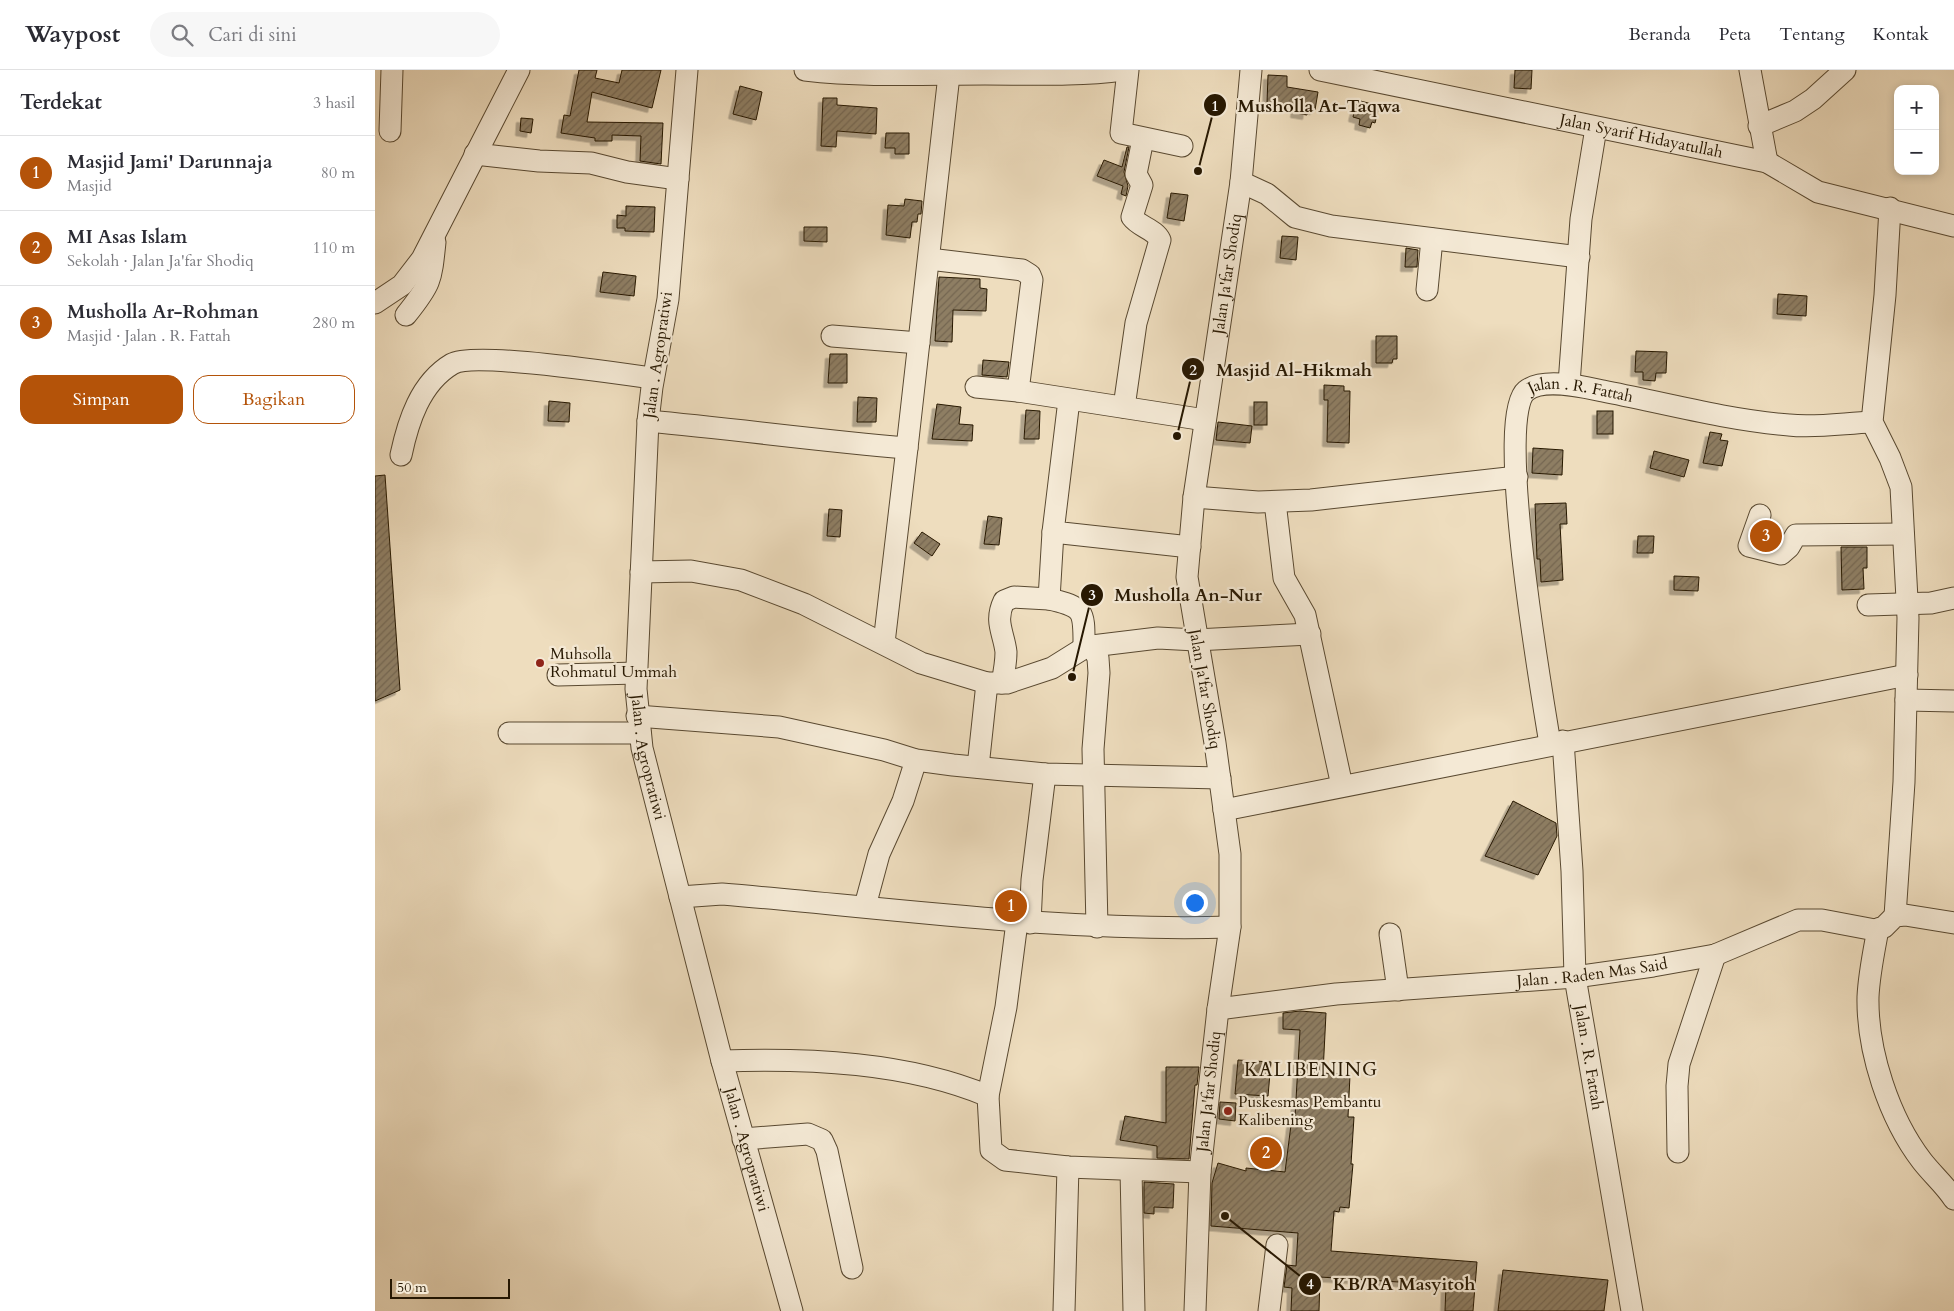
<!DOCTYPE html>
<html lang="id">
<head>
<meta charset="utf-8">
<style>
	body { margin:0; font-family:Cardo,serif; background:#f7f7f7; color:#2b2b33 }
	.controls { position:absolute; right:15px; top:15px; display:grid; overflow:hidden; border-radius:10px; box-shadow:0 2px 8px #0003 }
	.controls button { width:45px; height:45px; display:grid; place-items:center; padding:0; border:0; border-bottom:1px solid #e1e1e2; background:#fff; color:#2b2b33; font:25px sans-serif }
	.scale { position:absolute; left:15px; bottom:12px; width:120px; box-sizing:border-box; padding-left:5px; border:2px solid #271802; border-top:0; font-size:14px; line-height:18px; white-space:nowrap; color:#271802; -webkit-text-stroke:4px #f4e9d5; paint-order:stroke }
	.you { position:absolute; left:819px; top:832px; width:18px; height:18px; margin:-12px; border:4px solid #fff; border-radius:50%; background:#1a73e8; box-shadow:0 0 0 8px #1a73e833 }
	.badge { display:grid; place-items:center; width:32px; height:32px; border-radius:50%; background:#b45309; color:#fff; font-size:16px; font-weight:700 }
	.pin { position:absolute; translate:-50% -50%; border:2px solid #fff; box-shadow:0 1px 5px #0006 }
	.list { margin:0; padding:0; list-style:none }
	h2 { display:flex; justify-content:space-between; align-items:center; height:65px; margin:0; padding:0 20px; font-size:21px }
	h2 small { font-size:16px; font-weight:400; color:#7c7c81 }
	.list li { display:grid; grid-template-columns:32px 1fr auto; gap:15px; align-items:center; box-sizing:border-box; height:75px; padding:0 20px; border-top:1px solid #e1e1e2 }
	.list b { display:block; font-size:19px; white-space:nowrap }
	.list p { margin:0; font-size:16px; white-space:nowrap; color:#7c7c81 }
	.list em { font-size:16px; font-style:normal; color:#7c7c81 }
	.actions { display:flex; gap:10px; padding:15px 20px }
	.actions a { flex:1; padding:11px 0; border:1px solid #b45309; border-radius:15px; text-align:center; font-size:18px; color:#b45309 }
	.actions .main { background:#b45309; color:#fff }
	.icon { flex:none; width:28px; height:28px; fill:none; stroke:currentColor; stroke-width:2; stroke-linecap:round; stroke-linejoin:round }
	.map { position:relative; flex:none; width:1579px; height:1241px; overflow:hidden }
	header { display:flex; align-items:center; gap:30px; box-sizing:border-box; height:70px; padding:0 25px; background:#fff; border-bottom:1px solid #e1e1e2 }
	header strong { font-size:24px }
	nav { display:flex; gap:28px; margin-inline-start:auto; font-size:18px }
	.search { width:350px; height:45px; background:#f7f7f7; display:flex; align-items:center; gap:12px; box-sizing:border-box; padding:0 18px; border-radius:28px; color:#7c7c81; font-size:19px }
	main { display:flex }
	aside { flex:1; background:#fff }
	.map>svg:first-child { display:block }
	.building { fill:url(#building-hatch); stroke:#271802; filter:url(#shadow) }
	.lines { fill:none; stroke-linecap:round; stroke-linejoin:round }
	.minor-casing { stroke:#594931; stroke-width:23 }
	.minor { stroke:#f4e9d5; stroke-width:21 }
	.poi-dot { fill:#8f2418; stroke:#f4e9d5; stroke-width:2 }
	.labels { text-anchor:middle; dominant-baseline:central; stroke-width:4.5; stroke-linejoin:round; paint-order:stroke }
	.street-label { font-size:16px; fill:#271802; stroke:#f4e9d5 }
	.poi-label { font-size:16px; fill:#271802; stroke:#f4e9d5; text-anchor:start }
	.quarter-label { font-size:19px; letter-spacing:1px; fill:#271802; stroke:#f4e9d5 }
	.leader { fill:none; stroke:#271802; stroke-width:2 }
	.callout-dot { fill:#271802; stroke:#f4e9d5; stroke-width:2 }
	.mark-label { font-size:15px; text-anchor:middle; font-weight:bold; fill:#fff }
	.callout-label { font-size:18px; text-anchor:middle; font-weight:bold; fill:#271802; stroke:#f4e9d5; stroke-width:4.5; stroke-linejoin:round; paint-order:stroke }
</style>
</head>
<body>
<header>
<strong>Waypost</strong>
<div class="search"><svg class="icon" aria-label="search" viewBox="0 0 24 24"><circle cx="10" cy="10" r="6"/><path d="M15 15l6 6"/></svg>Cari di sini</div>
<nav><a>Beranda</a><a>Peta</a><a>Tentang</a><a>Kontak</a></nav>
</header>
<main>
<aside>
<h2>Terdekat<small>3 hasil</small></h2>
<ul class="list">
<li><span class="badge">1</span><div><b>Masjid Jami' Darunnaja</b><p>Masjid</p></div><em>80 m</em></li>
<li><span class="badge">2</span><div><b>MI Asas Islam</b><p>Sekolah · Jalan Ja'far Shodiq</p></div><em>110 m</em></li>
<li><span class="badge">3</span><div><b>Musholla Ar-Rohman</b><p>Masjid · Jalan . R. Fattah</p></div><em>280 m</em></li>
</ul>
<div class="actions"><a class="main">Simpan</a><a>Bagikan</a></div>
</aside>
<div class="map">
<svg width="1579" height="1241" viewBox="0 0 1579 1241">
	<defs>
		<pattern id="building-hatch" width="6" height="6" patternUnits="userSpaceOnUse" patternTransform="scale(1.25)"><rect width="6" height="6" fill="#8e7e64"/><path d="M-1 1l2-2M0 6l6-6M5 7l2-2" fill="none" stroke="#746650"/></pattern>
		<filter id="shadow"><feDropShadow dx="-4.5" dy="4.5" stdDeviation="0" flood-color="#0004"/></filter>
	</defs>
	<rect width="100%" height="100%" fill="#eeddbe"/>
	<filter id="stains"><feTurbulence type="fractalNoise" baseFrequency=".004" numOctaves="4"/><feColorMatrix values="0 0 0 0 .2 0 0 0 0 .09 0 0 0 0 .02 0 0 0 .5 -.17"/></filter>
	<radialGradient id="worn" r=".72"><stop offset=".6" stop-color="#630" stop-opacity="0"/><stop offset="1" stop-color="#630" stop-opacity=".3"/></radialGradient>
	<g class="building">
		<path d="M204,0H222L220,8L244,13L247,0H286L277,38L217,22L212,52L288,53L286,94L265,91L266,66L237,65V71H220V68L186,63L189,45L195,46Z"/>
		<path d="M1140,0H1157L1156,19L1139,18Z"/>
		<path d="M893,5L912,6V17L943,22L940,40L933,39L932,45L920,43L921,37L892,33Z"/>
		<path d="M365,16L387,22L381,50L358,44Z"/>
		<path d="M448,28H462V35L502,38L501,64L462,61L461,77L446,76Z"/>
		<path d="M982,30L1004,36L1000,53L997,52L995,58L984,55L985,49L978,47Z"/>
		<path d="M146,48L158,49L156,63L145,61Z"/>
		<path d="M511,63H534V84H520V78H510Z"/>
		<path d="M752,77H754L749,102L753,116L751,126L746,124L748,116L722,106L729,90L747,97Z"/>
		<path d="M796,123L813,125L809,151L792,148Z"/>
		<path d="M530,129L547,131L546,144H543L542,152H537L535,168L511,165L513,135L529,136Z"/>
		<path d="M251,136L280,137L279,162L250,161V158H242V145L251,146Z"/>
		<path d="M429,157H452V172L429,171Z"/>
		<path d="M907,166L923,167L921,190L905,188Z"/>
		<path d="M1031,178L1043,180L1042,197H1030Z"/>
		<path d="M228,202L261,206L259,226L225,222Z"/>
		<path d="M564,207L605,209V218L612,219L611,241L578,240L577,272L560,271Z"/>
		<path d="M1403,224L1432,226L1431,246L1402,244Z"/>
		<path d="M1001,266H1022V289H1018L1017,293H1001Z"/>
		<path d="M1261,281L1292,282L1291,303H1281L1280,311L1268,310V302H1260Z"/>
		<path d="M455,284H472V313H453Z"/>
		<path d="M608,290L634,292L632,307L607,305Z"/>
		<path d="M949,315L969,316V321H975L974,373L952,372L953,330H949Z"/>
		<path d="M483,327L502,328L501,352H482Z"/>
		<path d="M174,331L195,333L194,352L173,351Z"/>
		<rect x="879" y="332" width="13" height="23"/>
		<path d="M562,334L586,337L584,354L598,355L597,371L557,369Z"/>
		<path d="M651,340L665,341L664,369H649Z"/>
		<rect x="1222" y="341" width="16" height="23"/>
		<path d="M843,352L877,356L875,373L841,370Z"/>
		<path d="M1335,362L1347,364L1345,370L1353,371L1347,396L1328,393Z"/>
		<path d="M1158,378L1188,380L1187,405L1157,403Z"/>
		<path d="M1279,381L1314,390L1309,407L1275,398Z"/>
		<path d="M10,405L25,620L0,631V406Z"/>
		<path d="M1191,433L1192,454H1185L1188,510L1166,512L1165,489H1162L1160,434Z"/>
		<path d="M454,439L467,440L465,467L452,466Z"/>
		<path d="M613,446L627,448L624,475L609,474Z"/>
		<path d="M547,462L565,474L557,486L539,473Z"/>
		<path d="M1263,466H1279L1278,483H1262Z"/>
		<path d="M1466,477H1492V498H1488L1489,519L1467,520Z"/>
		<path d="M1299,506L1324,507L1323,521L1299,520Z"/>
		<path d="M1138,731L1181,753L1182,766L1163,805L1110,786Z"/>
		<path d="M925,941L951,943L948,1003L975,1005L973,1047H979L976,1094H978L974,1138L965,1137L964,1142L959,1141L956,1181L1102,1192L1098,1241H1070L1071,1215L945,1207L944,1241H916L917,1218L909,1217L912,1195L921,1196L923,1163L836,1156L837,1113L843,1093L871,1101V1098L910,1102L917,1047H920L925,960L908,959V943Z"/>
		<path d="M863,990L896,992L893,1026L860,1024Z"/>
		<path d="M791,997H824L822,1015H820L814,1089L782,1088V1076L745,1070L750,1046L791,1053Z"/>
		<path d="M845,1032L861,1033L860,1051L844,1049Z"/>
		<path d="M769,1112L799,1114L798,1138L779,1137V1144L769,1143Z"/>
		<path d="M1128,1200L1233,1210L1229,1241H1123Z"/>
	</g>
	<g class="lines">
		<defs>
			<g id="minor">
				<path id="s1" d="M312,0L293,229L277,317L273,351L261,619L267,678L347,991L417,1241"/>
				<path d="M430,0C490,7 550,4 610,4C656,4 702,6 748,0"/>
				<path d="M753,0L746,63L807,76"/>
				<path id="s2" d="M945,0L1392,92L1443,122L1579,156"/>
				<path d="M1375,0L1392,92"/>
				<path d="M1384,56L1420,41L1438,29L1470,0"/>
				<path d="M15,61L17,0"/>
				<path d="M100,84L164,91L216,93L252,102L303,109"/>
				<path d="M866,112L892,124L920,147L956,156L1204,187"/>
				<path d="M1515,138L1510,225L1497,352L1515,388L1526,417L1533,548L1529,712L1520,846"/>
				<path d="M554,189L647,200L655,205L657,210L643,321"/>
				<path d="M1052,220L1057,169"/>
				<path d="M0,233L27,215L47,189L144,0"/>
				<path d="M31,245C56,214 56,211 60,172"/>
				<path d="M457,266L544,273"/>
				<path d="M1194,314L1206,149L1221,58"/>
				<path d="M601,317L643,321L830,350"/>
				<path d="M694,330L678,462L815,477"/>
				<path d="M749,337L761,253L785,170C780,159 764,157 757,147L767,115L761,104L768,69"/>
				<path d="M273,351C360,359 446,371 532,378L574,5"/>
				<path d="M26,385C33,352 45,313 77,294C99,281 244,304 278,308"/>
				<path d="M819,427L883,432L936,430L1142,407"/>
				<path d="M900,432L909,508L930,545L967,716"/>
				<path d="M1385,445L1374,476L1406,484L1414,477L1421,465L1528,464"/>
				<path d="M678,462L674,529C711,537 709,542 709,578"/>
				<path d="M266,502L316,501L366,510L429,534L546,593L612,613H632L677,598L709,578L717,576L783,568L821,570L935,564"/>
				<path d="M1493,535L1556,533L1579,528"/>
				<path d="M509,573L532,378"/>
				<path d="M717,576L723,588L724,603L718,679L722,857"/>
				<path d="M183,605L262,603"/>
				<path d="M627,613C629,603 631,592 631,582C629,563 619,552 629,531L639,527L674,529"/>
				<path d="M1531,630L1579,631"/>
				<path d="M262,646L404,657L509,680L541,690L578,695L670,704L845,708"/>
				<path d="M134,663H265"/>
				<path id="s3" d="M1188,671L1197,801L1200,907L1257,1241"/>
				<path id="s4" d="M1175,674C1167,624 1119,347 1151,321C1168,307 1209,317 1228,321C1289,333 1352,350 1414,355C1441,358 1470,353 1497,352"/>
				<path d="M603,697L612,613"/>
				<path d="M849,740L1532,605"/>
				<path d="M305,827L347,824C516,838 685,862 855,857"/>
				<path d="M490,836L504,784L528,731L541,690"/>
				<path d="M655,853L657,810L670,704"/>
				<path d="M1503,859C1499,881 1494,904 1493,927C1492,981 1514,1048 1547,1091C1557,1104 1570,1115 1579,1129"/>
				<path d="M1015,864L1023,920"/>
				<path id="s5" d="M843,939L961,924L1200,907L1278,896L1340,885L1423,850H1447L1500,860L1509,857L1520,846L1530,845L1579,853"/>
				<path d="M347,991C433,988 532,992 613,1026L616,1080L630,1090L693,1097L825,1102"/>
				<path d="M613,1026L631,937L642,852"/>
				<path d="M368,1069L433,1064L447,1070L452,1081L477,1198"/>
				<path d="M1303,1082L1302,1016L1304,994L1340,885"/>
				<path d="M756,1100L759,1241"/>
				<path d="M689,1241L693,1097"/>
				<path id="s6" d="M820,1241L825,1102L843,939L855,857V784L840,673L812,507L819,427L866,112L876,0"/>
				<path d="M894,1241L902,1175"/>
			</g>
		</defs>
		<use href="#minor" class="minor-casing"/>
		<use href="#minor" class="minor"/>
	</g>
	<g class="poi-dot">
		<circle cx="165" cy="593" r="5"/>
		<circle cx="853" cy="1041" r="5"/>
	</g>
	<g class="labels">
		<g class="street-label">
			<text stroke="none"><textPath href="#s2" startOffset="328">Jalan Syarif Hidayatullah</textPath></text>
			<text stroke="none"><textPath href="#s6" startOffset="1045">Jalan Ja'far Shodiq</textPath></text>
			<text transform="translate(283 285) rotate(-82)">Jalan . Agropratiwi</text>
			<text stroke="none"><textPath href="#s4" startOffset="414">Jalan . R. Fattah</textPath></text>
			<text transform="translate(830 619) rotate(80)">Jalan Ja'far Shodiq</text>
			<text stroke="none"><textPath href="#s1" startOffset="691">Jalan . Agropratiwi</textPath></text>
			<text stroke="none"><textPath href="#s5" startOffset="376">Jalan . Raden Mas Said</textPath></text>
			<text stroke="none"><textPath href="#s3" startOffset="318">Jalan . R. Fattah</textPath></text>
			<text stroke="none"><textPath href="#s6" startOffset="220">Jalan Ja'far Shodiq</textPath></text>
			<text stroke="none"><textPath href="#s1" startOffset="1096">Jalan . Agropratiwi</textPath></text>
		</g>
		<g class="poi-label">
			<text x="175" y="584">Muhsolla<tspan x="175" dy="18">Rohmatul Ummah</tspan></text>
			<text x="863" y="1032">Puskesmas Pembantu<tspan x="863" dy="18">Kalibening</tspan></text>
		</g>
		<g class="quarter-label">
			<text x="936" y="1000">KALIBENING</text>
		</g>
	</g>
	<path class="leader" d="M823 101L840 35M802 366L818 299M697 607L717 525M850 1146L935 1214"/>
	<g class="callout-dot">
		<circle cx="823" cy="101" r="5"/>
		<circle cx="802" cy="366" r="5"/>
		<circle cx="697" cy="607" r="5"/>
		<circle cx="850" cy="1146" r="5"/>
		<circle cx="840" cy="35" r="12"/>
		<circle cx="818" cy="299" r="12"/>
		<circle cx="717" cy="525" r="12"/>
		<circle cx="935" cy="1214" r="12"/>
	</g>
	<g class="mark-label">
		<text x="840" y="41">1</text>
		<text x="818" y="305">2</text>
		<text x="717" y="530">3</text>
		<text x="935" y="1219">4</text>
	</g>
	<g class="callout-label">
		<text x="944" y="42">Musholla At-Taqwa</text>
		<text x="919" y="306">Masjid Al-Hikmah</text>
		<text x="813" y="531">Musholla An-Nur</text>
		<text x="1029" y="1220">KB/RA Masyitoh</text>
	</g>
	<rect width="100%" height="100%" filter="url(#stains)"/>
	<rect width="100%" height="100%" fill="url(#worn)"/>
</svg>
<div class="controls">
<button>+</button>
<button>−</button>
</div>
<div class="scale">50 m</div>
<div class="you"></div>
<div class="pin badge" style="left:636px;top:836px">1</div>
<div class="pin badge" style="left:891px;top:1083px">2</div>
<div class="pin badge" style="left:1391px;top:466px">3</div>
</div>
</main>
</body>
</html>
